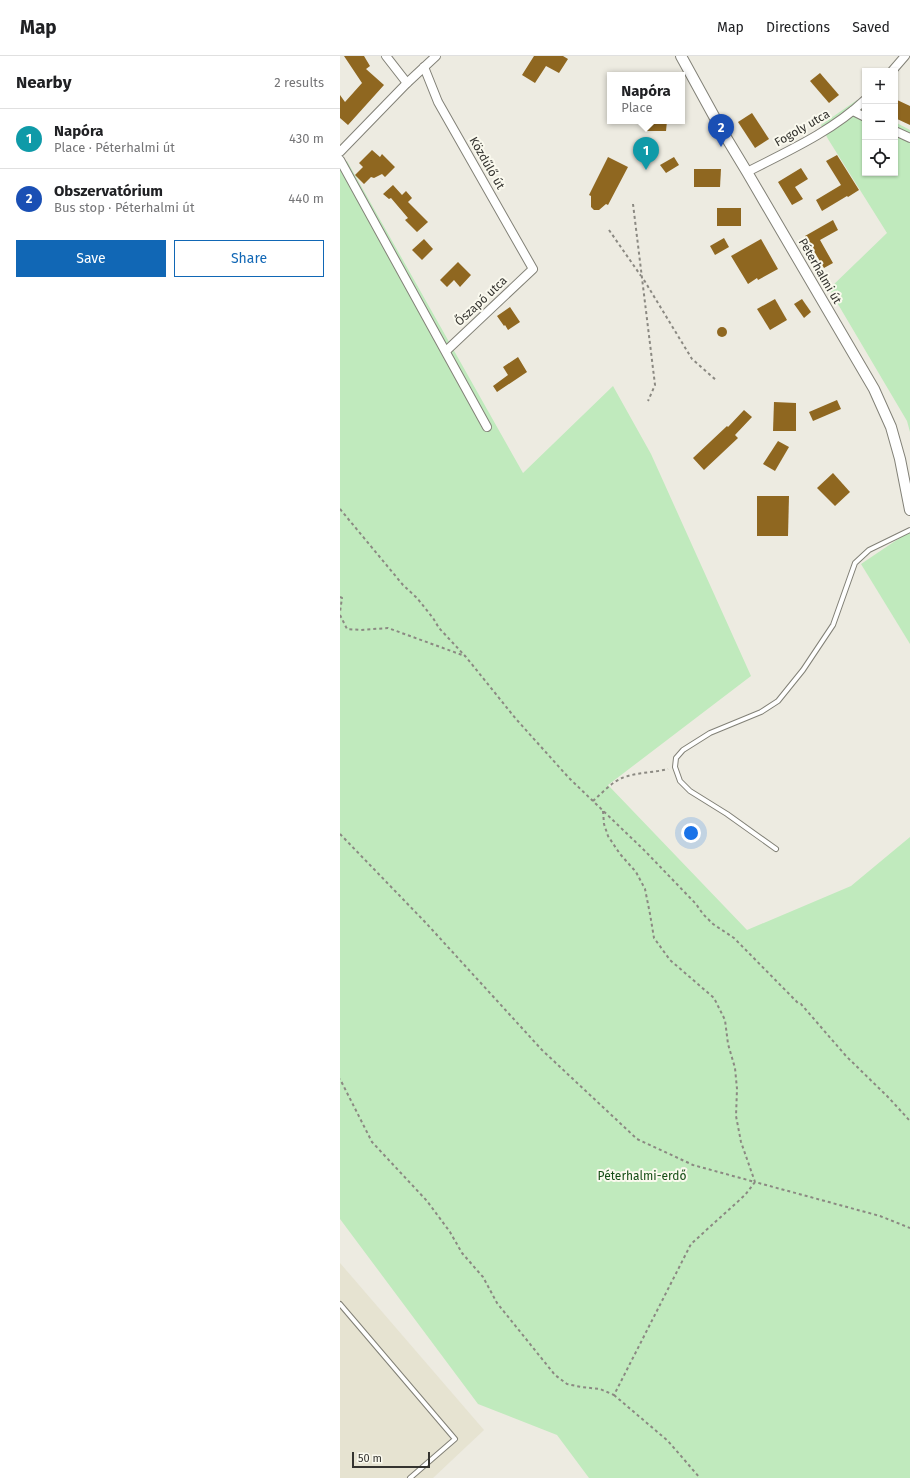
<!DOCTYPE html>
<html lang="en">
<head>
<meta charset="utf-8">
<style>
	body { margin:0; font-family:"Fira Sans",sans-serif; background:#f2f2f2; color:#202124 }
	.controls { position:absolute; right:12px; top:12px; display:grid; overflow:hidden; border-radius:0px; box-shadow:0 1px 3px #0004 }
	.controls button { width:36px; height:36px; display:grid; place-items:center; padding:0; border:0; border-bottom:1px solid #e0e0e0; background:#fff; color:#202124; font:20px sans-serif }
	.scale { position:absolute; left:12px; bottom:10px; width:78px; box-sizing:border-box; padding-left:4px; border:2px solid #353430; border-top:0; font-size:11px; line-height:14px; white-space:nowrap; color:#353430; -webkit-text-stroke:3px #faf9ee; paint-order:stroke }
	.you { position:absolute; left:351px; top:777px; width:14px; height:14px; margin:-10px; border:3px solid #fff; border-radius:50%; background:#1a73e8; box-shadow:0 0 0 6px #1a73e833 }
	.badge { display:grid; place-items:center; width:26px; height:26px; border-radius:50%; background:#1167b5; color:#fff; font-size:13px; font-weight:700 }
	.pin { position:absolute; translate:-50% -33px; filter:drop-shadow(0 1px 2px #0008) }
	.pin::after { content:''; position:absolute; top:21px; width:14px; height:12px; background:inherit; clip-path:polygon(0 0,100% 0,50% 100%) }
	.popup { position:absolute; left:267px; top:16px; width:78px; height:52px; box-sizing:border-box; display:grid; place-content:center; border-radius:0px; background:#fff; filter:drop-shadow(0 1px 3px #0005); font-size:13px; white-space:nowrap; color:#757577 }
	.popup b { font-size:15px; color:#202124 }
	.popup::after { content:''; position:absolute; left:50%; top:100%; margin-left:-8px; border:8px solid transparent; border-top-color:#fff }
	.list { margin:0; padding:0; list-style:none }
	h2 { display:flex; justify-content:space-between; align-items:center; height:52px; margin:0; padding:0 16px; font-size:17px }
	h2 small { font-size:13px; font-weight:400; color:#757577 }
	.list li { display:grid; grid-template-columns:26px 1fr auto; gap:12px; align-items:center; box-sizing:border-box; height:60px; padding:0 16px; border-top:1px solid #e0e0e0 }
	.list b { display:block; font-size:15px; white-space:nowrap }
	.list p { margin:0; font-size:13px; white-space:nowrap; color:#757577 }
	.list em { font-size:13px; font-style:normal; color:#757577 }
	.actions { display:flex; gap:8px; padding:12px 16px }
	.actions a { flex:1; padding:9px 0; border:1px solid #1167b5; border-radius:0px; text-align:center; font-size:14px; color:#1167b5 }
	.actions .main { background:#1167b5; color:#fff }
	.icon { flex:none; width:22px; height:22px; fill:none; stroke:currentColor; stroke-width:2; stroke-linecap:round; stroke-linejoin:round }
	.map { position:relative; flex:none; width:570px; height:1422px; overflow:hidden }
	header { display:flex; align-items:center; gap:24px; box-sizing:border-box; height:56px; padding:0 20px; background:#fff; border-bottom:1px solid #e0e0e0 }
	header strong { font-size:19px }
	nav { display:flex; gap:22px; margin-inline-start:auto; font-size:14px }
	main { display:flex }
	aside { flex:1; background:#fff }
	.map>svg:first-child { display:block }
	.built { fill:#e6e3d1 }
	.green { fill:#c0eabd }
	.building { fill:#8f6720 }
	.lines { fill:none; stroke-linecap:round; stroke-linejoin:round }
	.service-casing { stroke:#828177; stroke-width:6 }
	.minor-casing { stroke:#828177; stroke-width:10 }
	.tertiary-casing { stroke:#828177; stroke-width:12 }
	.path { stroke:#8b8982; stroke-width:2; stroke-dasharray:3 3; stroke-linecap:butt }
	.service { stroke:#fff; stroke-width:4 }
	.minor { stroke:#fff; stroke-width:8 }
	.tertiary { stroke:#fff; stroke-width:10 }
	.labels { text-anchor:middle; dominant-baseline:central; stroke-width:4; stroke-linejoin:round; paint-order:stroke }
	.street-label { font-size:12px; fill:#353430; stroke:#faf9ee }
	.park-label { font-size:12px; fill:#154d16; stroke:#faf9ee }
</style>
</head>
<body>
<header>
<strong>Map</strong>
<nav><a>Map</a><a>Directions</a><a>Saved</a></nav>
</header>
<main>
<aside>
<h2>Nearby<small>2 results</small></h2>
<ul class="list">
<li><span class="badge" style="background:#0f9aa8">1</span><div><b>Napóra</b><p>Place · Péterhalmi út</p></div><em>430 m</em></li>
<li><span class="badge" style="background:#1a4fb4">2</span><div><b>Obszervatórium</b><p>Bus stop · Péterhalmi út</p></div><em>440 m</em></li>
</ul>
<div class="actions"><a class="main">Save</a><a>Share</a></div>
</aside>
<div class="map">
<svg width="570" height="1422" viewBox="0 0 570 1422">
	<rect width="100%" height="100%" fill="#edebe1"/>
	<path class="built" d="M0,1207L144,1374L93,1422H0Z"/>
	<g class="green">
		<path d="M517,44L525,50V117H555V66L570,74V376L567,365L489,233L547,177L488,83L481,69Z"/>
		<path d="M7,105L183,417L273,330L311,398L411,620L268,729L407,874L511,830L570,781V1422H249L217,1379L138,1348L0,1163V111Z"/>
		<path d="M570,475V588L521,508Z"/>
	</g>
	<g class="building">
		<path d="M4,0H24L30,10L26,13L44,29L8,69L0,62V39L5,46L22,27Z"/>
		<path d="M194,0H223L228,3L219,17L206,10L195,27L182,19Z"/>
		<path d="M480,17L499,39L489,47L470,25Z"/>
		<path d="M555,43L570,50V69L555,62Z"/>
		<path d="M412,57L429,83L415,92L398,66Z"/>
		<path d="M308,65H327L326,75H307Z"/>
		<path d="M32,94L40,101L42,98L55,111L45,121L42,118L34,122L31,121L24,128L15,119L23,111L19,107Z"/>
		<path d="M497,99L519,134L508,141L507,140L482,155L476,144L501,129L486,105Z"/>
		<path d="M268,101L288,111L268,149L266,148L259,154H254L251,151V140L249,139Z"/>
		<path d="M334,101L339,109L326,117L320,109Z"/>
		<path d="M461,112L468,123L455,131L463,143L452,149L438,126Z"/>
		<path d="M354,113H381L380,131H354Z"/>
		<path d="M53,129L62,139L66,135L72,142L68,146L88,166L77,176L65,164L68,162L51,142L49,143L43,138Z"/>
		<rect x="377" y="152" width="24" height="18"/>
		<path d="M493,164L498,174L480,184L493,207L484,212L465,180Z"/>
		<path d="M384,182L389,191L375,199L370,190Z"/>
		<path d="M84,183L93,193L82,204L72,194Z"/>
		<path d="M421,183L438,213L418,224L417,222L408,228L391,200Z"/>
		<path d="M118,206L131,219L120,231L114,224L107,231L100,224Z"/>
		<path d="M435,243L447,264L430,274L417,253Z"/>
		<path d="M462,243L471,256L464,262L454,248Z"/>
		<path d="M170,251L180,266L168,274L165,269L164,270L157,260Z"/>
		<circle cx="382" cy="276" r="5"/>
		<path d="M178,301L187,316L157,336L153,330L168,319L163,311Z"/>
		<path d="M497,344L501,353L473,365L469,356Z"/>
		<path d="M434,346L456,347V375H433Z"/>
		<path d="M404,354L412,361L395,379L398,382L364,414L353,402L387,370L388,371Z"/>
		<path d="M438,385L449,391L435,415L423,408Z"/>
		<path d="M493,417L510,436L495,450L477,432Z"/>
		<path d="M417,440H449L448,480H417Z"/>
	</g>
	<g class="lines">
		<defs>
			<g id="service">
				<path d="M436,793L387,758L350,735L340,725L335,711L336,702L343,694L370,677L421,656L438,645L463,614L493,569L515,507L529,494L570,474"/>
				<path d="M0,1248L115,1383L70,1422"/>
			</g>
			<g id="minor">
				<path d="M46,0L67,27"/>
				<path d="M84,11L98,46L193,213L106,295"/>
				<path d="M552,15L565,0"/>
				<path d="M513,55L525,61"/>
				<path d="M555,75L570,82"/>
				<path d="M0,96L67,27L96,0"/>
				<path d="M0,104L147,371"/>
				<path d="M407,116C448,95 491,76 525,44"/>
			</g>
			<path id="tertiary" d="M341,0L381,73L407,116L534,333L551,371L560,403L570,454"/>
		</defs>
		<use href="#service" class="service-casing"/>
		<use href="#minor" class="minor-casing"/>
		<use href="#tertiary" class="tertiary-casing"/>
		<g class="path">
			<path d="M293,148L315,329L308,345"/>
			<path d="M269,174L301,220"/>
			<path d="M304,224L352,303L376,324"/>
			<path d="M0,453L63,529L77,542L93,562L99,572L126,601L176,663L229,722L305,795L356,848L363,858L373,868L394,882L458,947L461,948L506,1000L549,1042L570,1065"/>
			<path d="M0,541L2,542L0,556"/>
			<path d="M0,559L7,573L21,574L48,572L125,600"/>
			<path d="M253,745C262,737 272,726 282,722C297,716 313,717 328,713"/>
			<path d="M263,755L264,768L268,780L280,798L296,816L305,833L310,858L314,882L330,904L374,942L385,964L388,988L395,1012L397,1033L396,1060L401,1086L415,1126L540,1160L570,1172"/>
			<path d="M0,778L86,867L202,994L297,1083L353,1109L415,1126L405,1139L351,1188L274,1339L260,1333L241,1331L227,1328L215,1319L157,1247L143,1221L122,1197L110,1176L87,1145L32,1086L0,1023"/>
			<path d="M274,1339L328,1385L360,1422"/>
		</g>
		<use href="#service" class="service"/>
		<use href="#minor" class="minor"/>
		<use href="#tertiary" class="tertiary"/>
	</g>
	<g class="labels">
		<g class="street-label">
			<text transform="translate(462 72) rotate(-30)">Fogoly utca</text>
			<text transform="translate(147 107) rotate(60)">Közdűlő út</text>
			<text transform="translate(480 215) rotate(60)">Péterhalmi út</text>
			<text transform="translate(141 245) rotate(-43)">Őszapó utca</text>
		</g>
		<g class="park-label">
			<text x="302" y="1120">Péterhalmi-erdő</text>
		</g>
	</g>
</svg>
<div class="controls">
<button>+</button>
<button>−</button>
<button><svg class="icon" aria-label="locate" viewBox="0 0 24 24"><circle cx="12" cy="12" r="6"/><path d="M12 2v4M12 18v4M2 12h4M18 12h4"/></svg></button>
</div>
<div class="scale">50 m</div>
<div class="you"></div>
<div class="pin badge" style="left:306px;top:114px;background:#0f9aa8">1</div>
<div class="popup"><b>Napóra</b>Place</div>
<div class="pin badge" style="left:381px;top:91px;background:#1a4fb4">2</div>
</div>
</main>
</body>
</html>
